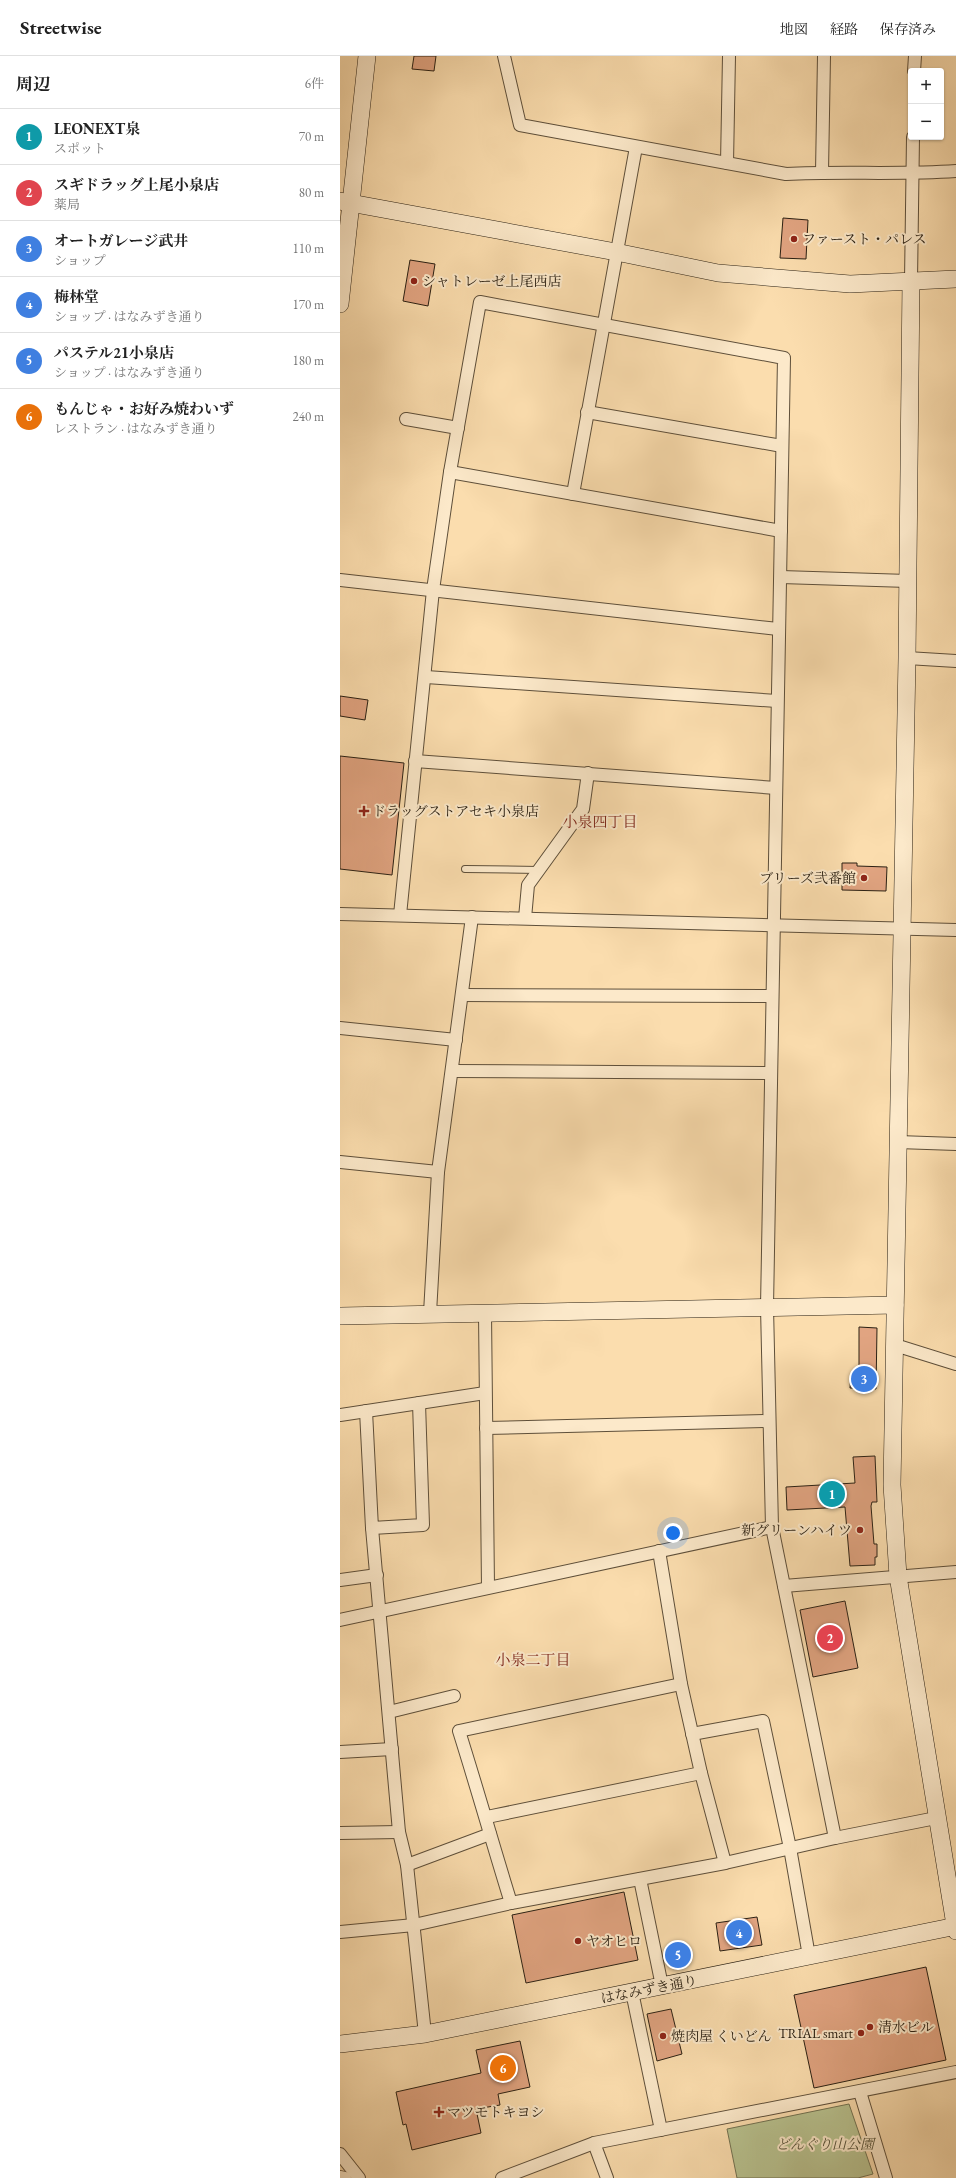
<!DOCTYPE html>
<html lang="ja">
<head>
<meta charset="utf-8">
<style>
	body { margin:0; font-family:"EB Garamond","Noto Serif JP",serif; background:#f2f2f2; color:#222 }
	.controls { position:absolute; right:12px; top:12px; display:grid; overflow:hidden; border-radius:4px; box-shadow:0 1px 3px #0004 }
	.controls button { width:36px; height:36px; display:grid; place-items:center; padding:0; border:0; border-bottom:1px solid #e0e0e0; background:#fff; color:#222; font:20px sans-serif }
	.you { position:absolute; left:333px; top:1477px; width:14px; height:14px; margin:-10px; border:3px solid #fff; border-radius:50%; background:#1a73e8; box-shadow:0 0 0 6px #1a73e833 }
	.badge { display:grid; place-items:center; width:26px; height:26px; border-radius:50%; background:#8f2418; color:#fff; font-size:13px; font-weight:700 }
	.pin { position:absolute; translate:-50% -50%; border:2px solid #fff; box-shadow:0 1px 4px #0006 }
	.list { margin:0; padding:0; list-style:none }
	h2 { display:flex; justify-content:space-between; align-items:center; height:52px; margin:0; padding:0 16px; font-size:17px }
	h2 small { font-size:13px; font-weight:400; color:#767676 }
	.list li { display:grid; grid-template-columns:26px 1fr auto; gap:12px; align-items:center; box-sizing:border-box; height:56px; padding:0 16px; border-top:1px solid #e0e0e0 }
	.list b { display:block; font-size:15px; white-space:nowrap }
	.list p { margin:0; font-size:13px; white-space:nowrap; color:#767676 }
	.list em { font-size:13px; font-style:normal; color:#767676 }
	.map { position:relative; flex:none; width:616px; height:2122px; overflow:hidden }
	header { display:flex; align-items:center; gap:24px; box-sizing:border-box; height:56px; padding:0 20px; background:#fff; border-bottom:1px solid #e0e0e0 }
	header strong { font-size:19px }
	nav { display:flex; gap:22px; margin-inline-start:auto; font-size:14px }
	main { display:flex }
	aside { flex:1; background:#fff }
	.map>svg:first-child { display:block }
	.green { fill:#b8c28f; stroke:#717151 }
	.building { fill:#e1a481; stroke:#2a2013 }
	.lines { fill:none; stroke-linecap:round; stroke-linejoin:round }
	.lane-casing { stroke:#5e4f3a; stroke-width:8 }
	.street-casing { stroke:#5e4f3a; stroke-width:14 }
	.secondary-casing { stroke:#2a2013; stroke-width:18 }
	.lane { stroke:#fce9ca; stroke-width:6 }
	.street { stroke:#fce9ca; stroke-width:12 }
	.secondary { stroke:#fce9ca; stroke-width:17 }
	.poi-dot { fill:#8f2418; stroke:#fce9ca; stroke-width:1.5 }
	.labels { text-anchor:middle; dominant-baseline:central; stroke-width:4; stroke-linejoin:round; paint-order:stroke }
	.poi-label { font-size:14px; fill:#2a2013; stroke:#fce9ca; text-anchor:start }
	.street-label { font-size:14px; fill:#2a2013; stroke:#fce9ca }
	.park-label { font-size:14px; font-style:italic; fill:#555138; stroke:#fce9ca }
	.neighbourhood-label { font-size:15px; fill:#7a1f14; stroke:#fce9ca }
</style>
</head>
<body>
<header>
<strong>Streetwise</strong>
<nav><a>地図</a><a>経路</a><a>保存済み</a></nav>
</header>
<main>
<aside>
<h2>周辺<small>6件</small></h2>
<ul class="list">
<li><span class="badge" style="background:#0f9aa8">1</span><div><b>LEONEXT泉</b><p>スポット</p></div><em>70 m</em></li>
<li><span class="badge" style="background:#e0444e">2</span><div><b>スギドラッグ上尾小泉店</b><p>薬局</p></div><em>80 m</em></li>
<li><span class="badge" style="background:#3f7fe0">3</span><div><b>オートガレージ武井</b><p>ショップ</p></div><em>110 m</em></li>
<li><span class="badge" style="background:#3f7fe0">4</span><div><b>梅林堂</b><p>ショップ · はなみずき通り</p></div><em>170 m</em></li>
<li><span class="badge" style="background:#3f7fe0">5</span><div><b>パステル21小泉店</b><p>ショップ · はなみずき通り</p></div><em>180 m</em></li>
<li><span class="badge" style="background:#e8710a">6</span><div><b>もんじゃ・お好み焼わいず</b><p>レストラン · はなみずき通り</p></div><em>240 m</em></li>
</ul>
</aside>
<div class="map">
<svg width="616" height="2122" viewBox="0 0 616 2122">
	<rect width="100%" height="100%" fill="#fbddae"/>
	<filter id="stains"><feTurbulence type="fractalNoise" baseFrequency=".005" numOctaves="4"/><feColorMatrix values="0 0 0 0 .2 0 0 0 0 .09 0 0 0 0 .02 0 0 0 .5 -.17"/></filter>
	<radialGradient id="worn" r=".72"><stop offset=".6" stop-color="#630" stop-opacity="0"/><stop offset="1" stop-color="#630" stop-opacity=".3"/></radialGradient>
	<path class="green" d="M509,2048L533,2118L518,2122H397L387,2073Z"/>
	<g class="building">
		<path d="M74,0H96L94,15L72,13Z"/>
		<path d="M443,162L468,164L466,203L440,202Z"/>
		<path d="M70,204L95,208L88,250L63,245Z"/>
		<path d="M0,640L28,644L25,664L0,660Z"/>
		<path d="M0,700L64,707L52,819L0,813Z"/>
		<path d="M502,807H517V810L547,811L546,835L502,834Z"/>
		<path d="M519,1271L537,1272L536,1333L510,1332L511,1317H519Z"/>
		<path d="M535,1400L537,1446H532L531,1450L534,1488H537V1501H535V1509L510,1510L505,1451L447,1454L446,1431L515,1427L513,1401Z"/>
		<path d="M505,1545L518,1612L473,1621L460,1554Z"/>
		<path d="M284,1836L298,1904L186,1927L172,1859Z"/>
		<path d="M417,1861L422,1889L380,1895L376,1867Z"/>
		<path d="M342,1887L346,1907L333,1910L329,1889Z"/>
		<path d="M586,1911L606,2004L474,2032L454,1939Z"/>
		<path d="M331,1953L342,1998L317,2005L307,1958Z"/>
		<path d="M180,1985L190,2031L158,2038L160,2049L136,2053L141,2077L72,2094L66,2068L63,2069L56,2036L141,2017L136,1994Z"/>
	</g>
	<g class="lines">
		<defs>
			<path id="lane" d="M125,813L199,814"/>
			<g id="street">
				<path d="M164,0L180,69L446,118C503,115 559,119 616,115"/>
				<path d="M574,15L575,0"/>
				<path d="M387,107L389,0"/>
				<path d="M482,116L484,0"/>
				<path d="M571,225L573,81"/>
				<path d="M247,356L442,390"/>
				<path d="M66,363L118,372"/>
				<path d="M110,416L441,475"/>
				<path d="M233,438L296,91"/>
				<path d="M441,521L568,525"/>
				<path d="M0,524L438,573"/>
				<path d="M567,602L616,605"/>
				<path d="M86,621L437,645"/>
				<path d="M75,705L436,732"/>
				<path d="M0,858L616,874"/>
				<path d="M60,859L93,534L110,416L140,246L444,302L427,1251L432,1471L495,1782"/>
				<path d="M185,862L188,829L243,753L248,717"/>
				<path d="M122,939L432,940"/>
				<path d="M0,972L116,984"/>
				<path d="M112,1015L431,1017"/>
				<path d="M558,1086L616,1088"/>
				<path d="M0,1106L98,1116"/>
				<path d="M90,1257L98,1116L132,861"/>
				<path d="M145,1258L148,1531"/>
				<path d="M555,1289L616,1308"/>
				<path d="M26,1355L32,1472L83,1469L79,1347"/>
				<path d="M0,1359L145,1337"/>
				<path d="M146,1372L428,1365"/>
				<path d="M32,1472L59,1776L67,1809L85,1978"/>
				<path d="M319,1495L341,1628L361,1717L385,1807"/>
				<path d="M0,1524L37,1519"/>
				<path d="M444,1530L616,1516"/>
				<path d="M0,1564L432,1471"/>
				<path d="M49,1656L114,1640"/>
				<path d="M352,1678L423,1665L450,1792L469,1900"/>
				<path d="M0,1696L52,1693"/>
				<path d="M147,1761L361,1717"/>
				<path d="M0,1777L59,1776"/>
				<path d="M67,1809L150,1778"/>
				<path d="M300,1823L322,1930"/>
				<path d="M171,1847C153,1789 137,1732 119,1675L341,1628"/>
				<path d="M0,1876L74,1869L171,1847L385,1807L495,1782L596,1762"/>
				<path d="M292,1936L321,2074"/>
				<path d="M520,2036L546,2122"/>
				<path d="M254,2087L267,2122"/>
				<path d="M0,2098L19,2122"/>
				<path d="M0,2121L5,2122"/>
				<path d="M162,2122L254,2087L616,2016"/>
			</g>
			<g id="secondary">
				<path d="M0,145L276,196L378,217L510,228L616,223"/>
				<path d="M571,225L567,602L552,1429L558,1520L616,1875"/>
				<path d="M0,248L27,0"/>
				<path d="M0,1260L555,1249"/>
				<path d="M0,1988L85,1978L616,1870"/>
			</g>
		</defs>
		<use href="#lane" class="lane-casing"/>
		<use href="#street" class="street-casing"/>
		<use href="#secondary" class="secondary-casing"/>
		<use href="#lane" class="lane"/>
		<use href="#street" class="street"/>
		<use href="#secondary" class="secondary"/>
	</g>
	<g class="poi-dot">
		<circle cx="454" cy="183" r="4"/>
		<circle cx="74" cy="225" r="4"/>
		<path d="M22 749h4v4h4v4h-4v4h-4v-4h-4v-4h4z"/>
		<circle cx="524" cy="822" r="4"/>
		<circle cx="520" cy="1474" r="4"/>
		<circle cx="238" cy="1885" r="4"/>
		<circle cx="530" cy="1971" r="4"/>
		<circle cx="521" cy="1977" r="4"/>
		<circle cx="323" cy="1980" r="4"/>
		<path d="M97 2050h4v4h4v4h-4v4h-4v-4h-4v-4h4z"/>
	</g>
	<g class="labels">
		<g class="poi-label">
			<text x="462" y="183">ファースト・パレス</text>
			<text x="82" y="225">シャトレーゼ上尾西店</text>
			<text x="32" y="755">ドラッグストアセキ小泉店</text>
			<text x="516" y="822" text-anchor="end">ブリーズ弐番館</text>
			<text x="512" y="1474" text-anchor="end">新グリーンハイツ</text>
			<text x="246" y="1885">ヤオヒロ</text>
			<text x="538" y="1971">清水ビル</text>
			<text x="513" y="1977" text-anchor="end">TRIAL smart</text>
			<text x="331" y="1980">焼肉屋 くいどん</text>
			<text x="107" y="2056">マツモトキヨシ</text>
		</g>
		<g class="street-label">
			<text transform="translate(309 1933) rotate(-11)">はなみずき通り</text>
		</g>
		<g class="park-label">
			<text x="485" y="2088">どんぐり山公園</text>
		</g>
		<g class="neighbourhood-label">
			<text x="260" y="765">小泉四丁目</text>
			<text x="193" y="1603">小泉二丁目</text>
		</g>
	</g>
	<rect width="100%" height="100%" filter="url(#stains)"/>
	<rect width="100%" height="100%" fill="url(#worn)"/>
</svg>
<div class="controls">
<button>+</button>
<button>−</button>
</div>
<div class="you"></div>
<div class="pin badge" style="left:492px;top:1438px;background:#0f9aa8">1</div>
<div class="pin badge" style="left:490px;top:1582px;background:#e0444e">2</div>
<div class="pin badge" style="left:524px;top:1323px;background:#3f7fe0">3</div>
<div class="pin badge" style="left:399px;top:1877px;background:#3f7fe0">4</div>
<div class="pin badge" style="left:338px;top:1899px;background:#3f7fe0">5</div>
<div class="pin badge" style="left:163px;top:2012px;background:#e8710a">6</div>
</div>
</main>
</body>
</html>
